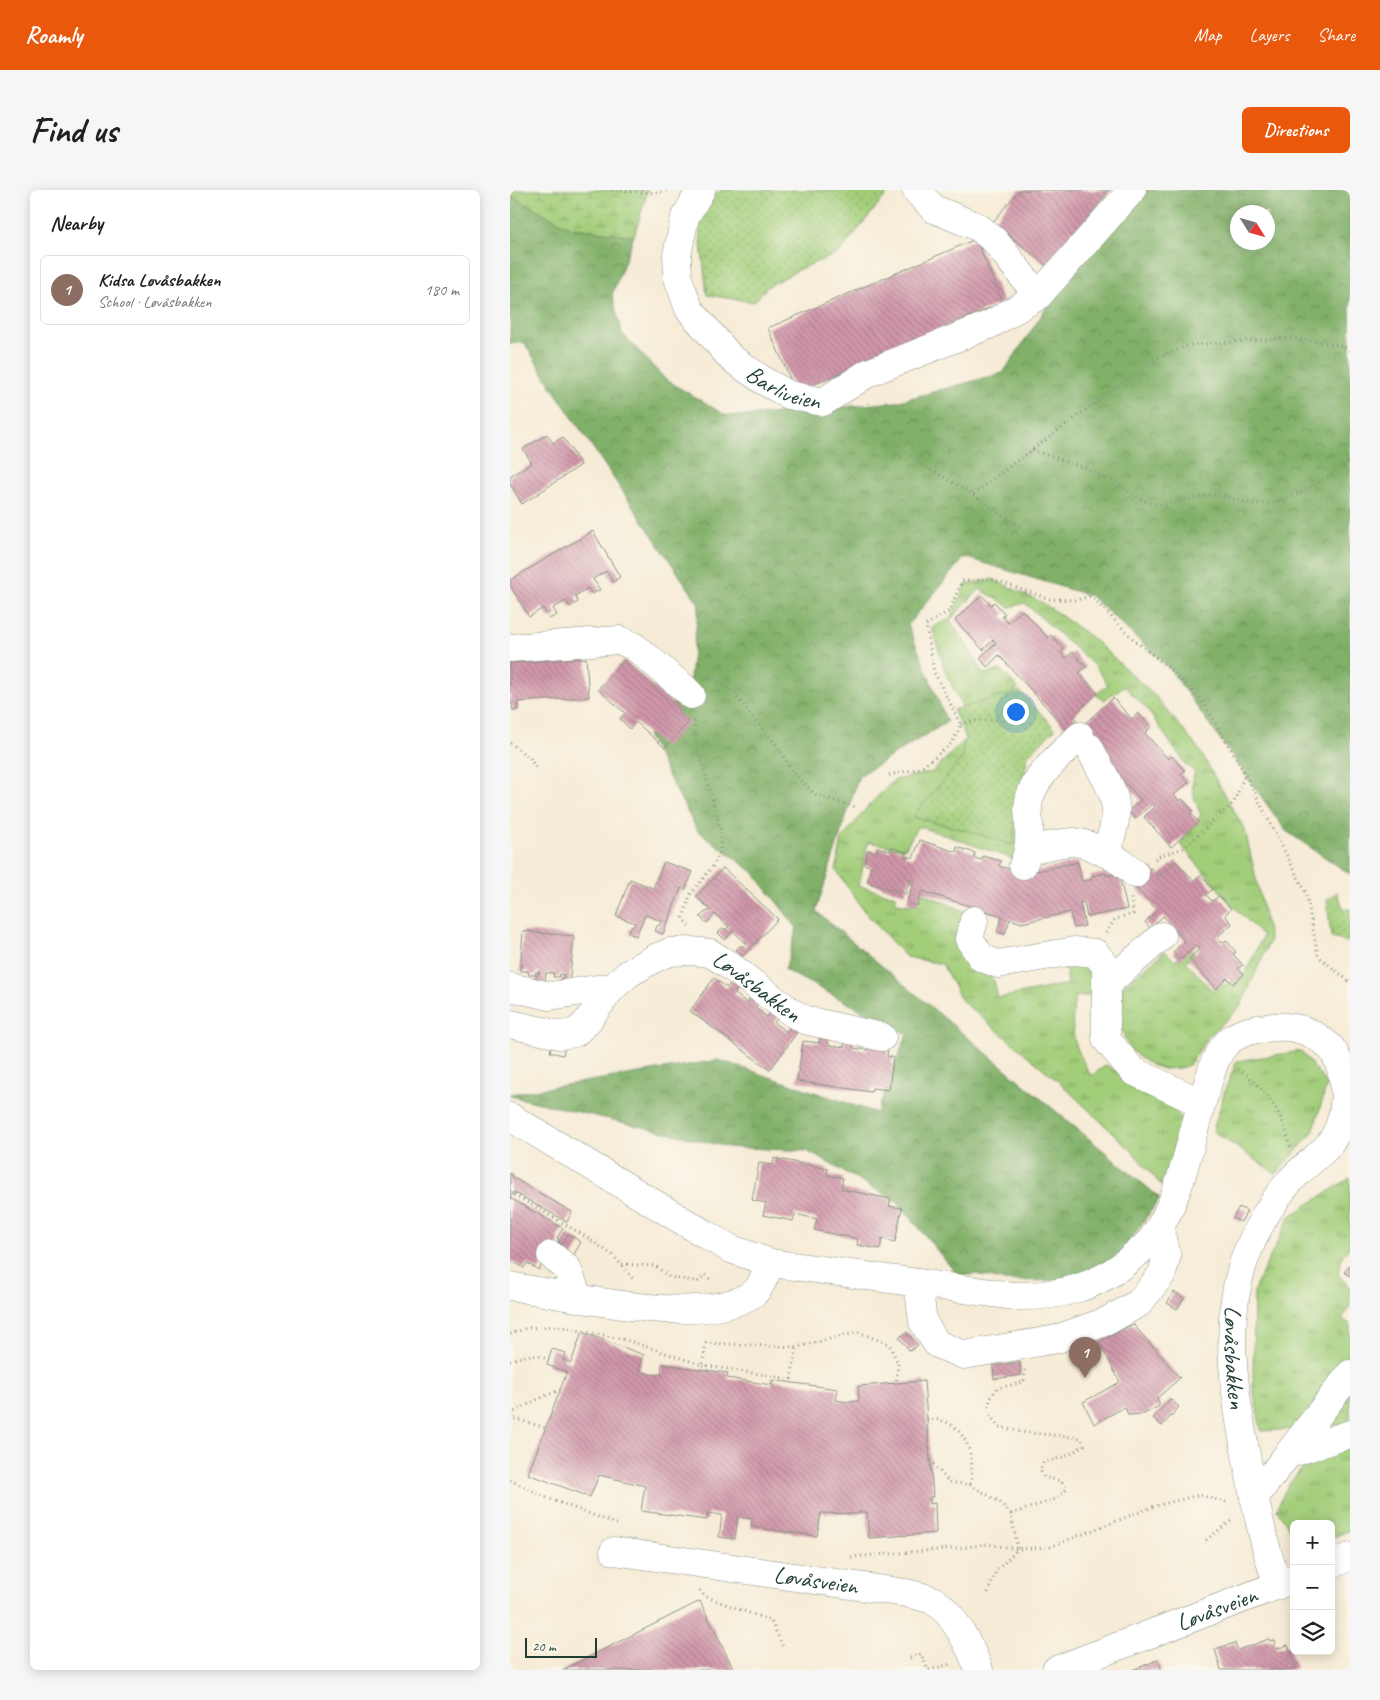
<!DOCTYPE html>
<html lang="en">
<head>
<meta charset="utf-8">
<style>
	body { margin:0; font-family:Caveat,sans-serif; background:#f6f6f6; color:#202124 }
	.controls { position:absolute; right:15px; bottom:15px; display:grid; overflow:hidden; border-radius:8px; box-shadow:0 2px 12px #0003 }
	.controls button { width:45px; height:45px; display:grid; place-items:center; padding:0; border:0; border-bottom:1px solid #e0e0e0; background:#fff; color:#202124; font:25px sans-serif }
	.compass { position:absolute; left:720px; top:15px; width:45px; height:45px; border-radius:50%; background:#fff; box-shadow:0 2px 12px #0003; rotate:127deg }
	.scale { position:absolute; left:15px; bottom:12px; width:72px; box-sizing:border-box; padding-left:5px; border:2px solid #1f3d34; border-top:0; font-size:14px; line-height:18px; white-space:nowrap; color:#1f3d34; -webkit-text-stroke:4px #fbf7ec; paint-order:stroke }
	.you { position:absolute; left:505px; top:521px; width:18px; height:18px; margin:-12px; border:4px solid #fff; border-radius:50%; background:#1a73e8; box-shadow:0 0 0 8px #1a73e833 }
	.badge { display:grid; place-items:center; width:32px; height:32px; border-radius:50%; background:#ea580c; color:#fff; font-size:16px; font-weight:700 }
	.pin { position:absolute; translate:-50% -41px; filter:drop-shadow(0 1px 2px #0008) }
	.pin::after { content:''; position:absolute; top:26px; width:18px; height:15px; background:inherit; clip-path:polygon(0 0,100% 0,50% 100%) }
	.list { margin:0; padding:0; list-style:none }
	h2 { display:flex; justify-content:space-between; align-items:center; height:65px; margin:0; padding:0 20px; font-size:21px }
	h2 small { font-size:16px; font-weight:400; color:#757577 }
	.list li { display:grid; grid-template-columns:32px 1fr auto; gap:15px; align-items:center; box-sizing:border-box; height:70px; margin:0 10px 10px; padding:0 10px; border:1px solid #e0e0e0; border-radius:8px }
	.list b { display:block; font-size:19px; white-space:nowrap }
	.list p { margin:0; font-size:16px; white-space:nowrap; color:#757577 }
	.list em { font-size:16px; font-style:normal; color:#757577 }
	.icon { flex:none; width:28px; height:28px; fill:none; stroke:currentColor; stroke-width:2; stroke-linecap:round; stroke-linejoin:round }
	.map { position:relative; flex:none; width:840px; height:1480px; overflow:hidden; border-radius:8px }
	header { display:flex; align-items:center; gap:30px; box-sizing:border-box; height:70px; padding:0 25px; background:#ea580c; color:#fff }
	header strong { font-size:24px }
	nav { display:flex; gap:28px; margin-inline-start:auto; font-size:18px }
	.intro { display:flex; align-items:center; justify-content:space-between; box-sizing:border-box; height:120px; padding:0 30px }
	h1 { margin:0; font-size:35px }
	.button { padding:12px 22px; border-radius:8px; background:#ea580c; color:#fff; font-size:18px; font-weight:700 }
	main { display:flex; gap:30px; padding:0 30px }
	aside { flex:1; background:#fff; border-radius:8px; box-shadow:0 2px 12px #0003 }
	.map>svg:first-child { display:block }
	.grass { fill:url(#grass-tufts); stroke:#608556 }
	.forest { fill:url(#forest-crowns); stroke:#50764e; fill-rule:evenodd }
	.wetland { fill:url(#wetland-marsh); stroke:#608556 }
	.park { fill:url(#park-dots); stroke:#608556 }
	.building { fill:url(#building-back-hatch) }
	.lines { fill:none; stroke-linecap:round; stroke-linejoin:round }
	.minor-casing { stroke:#8a9485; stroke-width:29 }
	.major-casing { stroke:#8a9485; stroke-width:29 }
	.path { stroke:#8a9485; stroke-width:3; stroke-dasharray:1 4; stroke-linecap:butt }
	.minor { stroke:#fff; stroke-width:28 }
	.major { stroke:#fff; stroke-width:28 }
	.labels { text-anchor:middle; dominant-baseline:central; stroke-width:5; stroke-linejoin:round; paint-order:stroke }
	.street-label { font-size:24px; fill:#1f3d34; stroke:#fbf7ec }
</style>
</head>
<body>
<header>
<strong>Roamly</strong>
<nav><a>Map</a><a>Layers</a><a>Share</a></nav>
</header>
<div class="intro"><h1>Find us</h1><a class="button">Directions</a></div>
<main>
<aside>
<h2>Nearby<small></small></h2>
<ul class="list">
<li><span class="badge" style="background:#8d6e63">1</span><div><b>Kidsa Løvåsbakken</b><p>School · Løvåsbakken</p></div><em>180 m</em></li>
</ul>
</aside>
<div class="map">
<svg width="840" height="1480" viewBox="0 0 840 1480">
	<defs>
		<pattern id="grass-tufts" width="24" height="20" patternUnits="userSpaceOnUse" patternTransform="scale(1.25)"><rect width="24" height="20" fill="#a2cd79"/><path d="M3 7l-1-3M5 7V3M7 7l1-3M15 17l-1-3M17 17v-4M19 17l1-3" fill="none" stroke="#83a864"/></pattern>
		<pattern id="forest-crowns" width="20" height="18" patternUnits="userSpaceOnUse" patternTransform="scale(1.25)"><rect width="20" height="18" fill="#81b069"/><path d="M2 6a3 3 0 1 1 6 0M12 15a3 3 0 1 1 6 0" fill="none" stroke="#699057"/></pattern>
		<pattern id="wetland-marsh" width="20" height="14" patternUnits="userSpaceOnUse" patternTransform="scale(1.25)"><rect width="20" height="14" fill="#a2cd79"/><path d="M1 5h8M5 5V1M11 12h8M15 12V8" fill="none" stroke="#83a864"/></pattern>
		<pattern id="park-dots" width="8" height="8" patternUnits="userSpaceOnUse" patternTransform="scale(1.25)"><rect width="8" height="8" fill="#a2cd79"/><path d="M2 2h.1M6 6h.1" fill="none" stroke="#83a864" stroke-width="1.8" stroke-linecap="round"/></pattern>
		<pattern id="building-back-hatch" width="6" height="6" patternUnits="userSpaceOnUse" patternTransform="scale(1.25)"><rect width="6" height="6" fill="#d197aa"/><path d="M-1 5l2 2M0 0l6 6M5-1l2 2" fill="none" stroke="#a97c8b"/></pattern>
	</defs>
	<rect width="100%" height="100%" fill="#fbf7ec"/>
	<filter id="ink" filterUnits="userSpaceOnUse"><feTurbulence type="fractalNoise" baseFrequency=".02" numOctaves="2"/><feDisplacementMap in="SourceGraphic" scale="10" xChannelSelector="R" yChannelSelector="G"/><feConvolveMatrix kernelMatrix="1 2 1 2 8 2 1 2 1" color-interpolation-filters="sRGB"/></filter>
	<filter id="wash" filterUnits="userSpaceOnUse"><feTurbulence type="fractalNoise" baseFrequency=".0096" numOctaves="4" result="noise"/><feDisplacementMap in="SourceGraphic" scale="20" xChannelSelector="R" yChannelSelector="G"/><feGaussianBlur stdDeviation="1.12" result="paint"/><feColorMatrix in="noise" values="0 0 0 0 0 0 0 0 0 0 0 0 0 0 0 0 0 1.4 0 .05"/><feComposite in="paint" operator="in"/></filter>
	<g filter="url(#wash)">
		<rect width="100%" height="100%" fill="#f6ebd6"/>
		<g class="grass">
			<path d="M482,389L533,413L581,447L645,506L688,558L735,640L760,751L730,817L698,847L679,875L670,878L654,879L641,875L629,867L620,859L615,849L608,826L612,797L655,761L665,771L679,758L684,763L676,772L702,800L733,787L753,746L724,717L670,654L691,625C685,611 679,597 685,582L675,574L637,519L614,496L594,510L586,504L598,495L586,477L515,413L500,417L470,399L440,430L465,468L473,484L491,480L508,498L490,516L513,624L504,669L408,636L395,659L358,652L349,696L386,706V713L401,715L406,700L457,722L450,749L484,791L488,808L558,794L555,774L570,768L588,783L584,805L565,807C559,842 564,856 581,886L596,875C611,885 671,917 673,933C674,949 658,980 651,995L622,961L548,891L452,811L432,774L396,767L354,721L326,680L332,649L359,615L384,590L422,582L455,550L456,524L436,484L422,437L440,429L456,395Z"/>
			<path d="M791,861L817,894L803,942L766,984L703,941L716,897L727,871Z"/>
			<path d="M840,988V1058L833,1064L828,1084L840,1097V1116L832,1129L840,1134V1167L787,1239L751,1241L743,1197L744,1100L780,1026Z"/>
			<path d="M840,1202V1237H831L818,1232Z"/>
			<path d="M840,1252V1340L821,1348V1334H784V1342H782L767,1320C780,1280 804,1267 840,1252Z"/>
		</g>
		<path class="forest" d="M634,0H840V684L776,641L659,478L581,406L454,367L398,435L437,532L349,586L306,721L650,1008L592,1090L495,1091L466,1084L448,1086L388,1012L297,961L218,957L0,906V904L209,870L367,923L397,844L275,780L287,738L243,682L187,640L137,545L179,495L189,414L41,196L14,152L0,154V5L59,37L124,46L102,105L112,143L155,189L215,225L236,226L386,212L493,183L545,105ZM728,22H758V52H728Z"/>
		<path class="wetland" d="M0,0H138L124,46L59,37L0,5Z"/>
		<g class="park">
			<path d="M211,0H380L329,63L290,79L257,97L244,112L197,105L187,18Z"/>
			<path d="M510,501L545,539L518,565L502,655L459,641L403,627L452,568L455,545L443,520Z"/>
			<path d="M827,702L834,720L840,719V750L835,752L821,747L817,710Z"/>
		</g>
		<g id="blocks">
			<g class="building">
				<path d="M509,0H600L538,77L483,32Z"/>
				<path d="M466,49L493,112L286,202L258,138Z"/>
				<path d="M37,244L43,253L53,247L71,275L12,314L0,294V286L22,273L13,259Z"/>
				<path d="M83,341L110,387L103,392L96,381L83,389L90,400L82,404L78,398L65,406L68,412L60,417L57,411L43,418L47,425L39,429L33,418L19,427L0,395V390Z"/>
				<path d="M472,405L481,415L484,412L495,424L492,426L498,433L512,420L538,448L541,445L554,459L551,463L556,468L563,462L576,477L569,483L588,503L563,526L572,536L603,508L622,529L628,523L641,537L635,543L658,569L662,566L675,581L671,584L679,592L664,605L669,611L672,609L683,620L680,623L689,632L661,657L634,627L645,617L642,614L625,629L618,621L631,610L569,542L558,541L489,465L477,477L470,468L486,453L483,450L473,460L445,430Z"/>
				<path d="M0,465H1L2,473L76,468L79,507L8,512V520L3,521L2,513H0Z"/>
				<path d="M114,470L170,520L168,522L179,532L155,558L126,532L120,539L110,529L115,523L88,499Z"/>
				<path d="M410,650L446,662L447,657L465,663L464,668L472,670L473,666L491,671L489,676L502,680L526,676L527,681L568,672L572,691L581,690V686L596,683V686L609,684L617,719L577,727L574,712L570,713L575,736L564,738L560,722L512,733L500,729L495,744L487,742L492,726L412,701L407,716L397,712L404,690L400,689L395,704L357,692L361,677L354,674L358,660L366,662L368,657L380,661L381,657L396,662L395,666L403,668Z"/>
				<path d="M666,671L684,691L691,685L703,699L696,705L702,711L709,706L721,719L715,725L722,734L707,747L713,753L716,750L726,762L723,764L733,775L728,778L734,784L723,794L717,788L706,799L679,769L690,758L687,755L670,770L663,762L675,751L653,726L640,738L635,732L647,720L627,699L636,691L631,687L641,678L649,686Z"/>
				<path d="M154,672L183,682L175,700L171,698L153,744L145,741L147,736L151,734L152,731L135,725L126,746L118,743L120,738L124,736L125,733L106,726L120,689L143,698Z"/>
				<path d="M213,678L268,729L233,766L226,760L230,756H235L237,754L223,741L215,750L208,743L212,739H217L219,737L205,724L197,733L190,727L194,723L201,720L186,707Z"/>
				<path d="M13,741L64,746L59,796H50L51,789L54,787V785L50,784L49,787H43L44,783H36L35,794L26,793V787L30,782H26L25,785H19L18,781H10Z"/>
				<path d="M204,788L217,798L224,788L232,794L224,803L237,813L244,803L252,808L245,818L257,827L264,817L271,823L264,833L277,842L284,832L291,837L260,880L180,821Z"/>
				<path d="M311,840L320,842L318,855L334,857L336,844L344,845L343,858L358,860L360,847L379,850L377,866L383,867L379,900L362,898L361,902L287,891L293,851L309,853Z"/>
				<path d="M43,850L56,853L53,865L40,862Z"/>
				<path d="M264,968L318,979L317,985L333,988L331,999L381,1009L379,1016L392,1018L385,1052L372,1049L370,1059L347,1055L348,1049L304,1040L307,1029L285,1024L283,1031L253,1025L256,1013L242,1010L249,973L263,975Z"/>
				<path d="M0,983L3,985L2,987L62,1022L57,1032L4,1002L0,1008L53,1038L47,1048L50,1050L41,1065L35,1068L29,1080L17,1073L14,1078L0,1070Z"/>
				<path d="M729,1017L737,1021L731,1032L723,1028Z"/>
				<path d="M58,1044L71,1052L62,1068L49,1060Z"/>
				<path d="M840,1074V1086L834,1082Z"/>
				<path d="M664,1102L674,1108L667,1119L657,1113Z"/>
				<path d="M623,1134L670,1188L647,1208L649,1213V1216L634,1224L618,1225L615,1217L584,1234L573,1212L610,1192L589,1152Z"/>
				<path d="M72,1142L134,1165L129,1180L140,1184L151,1185L152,1174L218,1183L217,1188L262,1195V1190L328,1199L326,1210L338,1212L349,1211L348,1196L414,1191L423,1307H420V1314L425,1313L426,1343L359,1348L357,1322H349V1324L311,1323L307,1346L241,1337L242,1329L228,1327L225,1349L209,1347L212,1325L198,1323L197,1330L131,1321L135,1296L89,1285L80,1307L18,1284L57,1182L37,1175L42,1159L56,1163L53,1170L61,1173Z"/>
				<path d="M397,1142L408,1155L400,1161L389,1148Z"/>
				<path d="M510,1172L511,1185L484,1189L483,1176Z"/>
				<path d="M660,1209L669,1217L652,1236L643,1228Z"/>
				<path d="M190,1411L224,1480H53Z"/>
				<path d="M759,1449L760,1451L764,1450L766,1459L778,1455L786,1478L780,1480H711L705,1459L725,1453L728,1460Z"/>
				<path d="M648,1470L652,1480H622Z"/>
			</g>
		</g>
	</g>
	<g filter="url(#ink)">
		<use href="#blocks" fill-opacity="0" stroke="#8a9485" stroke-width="1"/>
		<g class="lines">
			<defs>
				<g id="minor">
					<path id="s1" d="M191,0L175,27L167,65L168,88L179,119L221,168L254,191L279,205L313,212L358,183L481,134L528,106"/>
					<path d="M406,0L424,19L468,37L485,51L528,106L622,0"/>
					<path d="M0,458L109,450L125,457L174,498L181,505"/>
					<path d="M579,557C602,603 617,611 595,663"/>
					<path d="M518,661C532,658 549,652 564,652C583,654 612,670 625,684"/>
					<path d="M513,675C522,656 519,638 518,618C518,591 552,563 570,546"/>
					<path d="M464,730L459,749L472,768L488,774L564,761L585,763L596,776V849L623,881L691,913"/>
					<path d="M597,794L652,746"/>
					<path d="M0,797L40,806L93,798L101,799"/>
					<path id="s2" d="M0,834L50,845L65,843L76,833L101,799L118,784L145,768L160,762L181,761L200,763L216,773L281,822L295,830L372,847"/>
					<path id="s3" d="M0,927L198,1046L221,1059L261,1073L504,1106C549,1107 588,1098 622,1067C629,1062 636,1056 642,1049C672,1008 680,947 696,899C701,884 704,867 715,855C726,841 747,839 764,837C786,835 805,842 821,858C840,885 840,933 815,959C804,970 790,979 779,992C762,1012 748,1036 738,1060C710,1129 725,1205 738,1276C746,1316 754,1357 768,1395"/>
					<path d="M41,1065L57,1078L68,1107"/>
					<path d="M408,1093L413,1132L427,1154L454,1165L547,1149L597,1131L629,1113L652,1084L657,1065L649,1038"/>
					<path d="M0,1096C60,1106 193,1139 244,1103C250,1099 257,1080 261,1073"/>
					<path d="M779,1264L840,1244"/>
					<path d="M744,1308L840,1184"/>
					<path id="s4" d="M104,1361L396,1403C404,1405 414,1407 422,1410C443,1421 461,1458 469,1480"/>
				</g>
				<g id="major">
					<path d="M821,1374L840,1367"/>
					<path id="s5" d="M546,1480L784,1389"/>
				</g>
			</defs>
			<use href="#minor" class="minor-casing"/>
			<use href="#major" class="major-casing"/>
			<g class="path">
				<path d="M101,0L145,3L160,0"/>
				<path d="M358,213L364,234L412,275L453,298L524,346L556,372L581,406L625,451L659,478L694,513L735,584L796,703L808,766L840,792"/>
				<path d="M522,260C548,269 574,276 598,288C612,295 625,308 640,313C661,319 682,305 704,305C717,305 731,313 745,314C782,314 811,292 840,271"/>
				<path d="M463,304L643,170L679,155L780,148L829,155L840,160"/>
				<path d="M200,486L224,503L246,532L266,554L284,584L306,605L346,617"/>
				<path d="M451,535L463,531L488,530"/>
				<path d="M0,553L20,568L29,584"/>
				<path d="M379,585L411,578L442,553L451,535L424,482L416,435L439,421L452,391L482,389L539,409L566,410L581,406"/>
				<path d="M645,669L649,666L674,658L724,612L735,584"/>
				<path d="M179,736L173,729L180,705L203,676L210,662L211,640L186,552L184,529"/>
				<path d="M596,743L605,729L623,724L621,708"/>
				<path d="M728,879C756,897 774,925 780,957"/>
				<path d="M0,1002L73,1045L104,1066L123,1089"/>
				<path d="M112,1074L146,1076L159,1087L184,1091"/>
				<path d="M188,1092L195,1085L201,1090"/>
				<path d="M0,1144L17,1138L47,1136L116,1150L192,1175L196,1153L287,1157L348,1142L379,1154L388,1173L386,1193"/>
				<path d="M0,1171C14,1165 25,1163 39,1170"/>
				<path d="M192,1175L281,1189L287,1157"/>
				<path d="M0,1224L28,1209L50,1200"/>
				<path d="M0,1227L36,1238"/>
				<path d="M417,1229C422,1230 428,1229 433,1231C458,1239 466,1272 460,1295"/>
				<path d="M420,1270L439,1292L460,1295L490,1312L501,1324L508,1359L486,1381L477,1405"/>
				<path d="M0,1290L35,1307L107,1334"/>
				<path d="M501,1324L546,1309L557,1299L551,1291L534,1287L530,1280L533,1273L559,1265L574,1255L571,1248L512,1242L489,1237L478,1223L480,1209L487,1198L514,1192L515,1180"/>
				<path d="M696,1350L722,1330"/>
				<path d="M341,1367L450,1358L477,1354L508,1359L540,1357L645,1316L689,1305L719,1313"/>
				<path d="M190,1400L194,1406L261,1431L274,1459"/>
				<path d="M400,1468L411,1464L418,1480L441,1474"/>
			</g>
			<use href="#minor" class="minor"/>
			<use href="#major" class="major"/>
		</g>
	</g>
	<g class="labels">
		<g class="street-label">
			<text stroke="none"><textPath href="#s1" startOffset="252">Barliveien</textPath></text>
			<text stroke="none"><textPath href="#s2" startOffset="291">Løvåsbakken</textPath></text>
			<text stroke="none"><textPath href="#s3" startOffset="1371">Løvåsbakken</textPath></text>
			<text stroke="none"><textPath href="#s4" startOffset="204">Løvåsveien</textPath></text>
			<text stroke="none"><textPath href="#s5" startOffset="172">Løvåsveien</textPath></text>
		</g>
	</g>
</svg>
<div class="controls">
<button>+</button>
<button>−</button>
<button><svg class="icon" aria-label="layers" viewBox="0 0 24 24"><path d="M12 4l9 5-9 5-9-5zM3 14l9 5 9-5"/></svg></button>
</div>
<svg class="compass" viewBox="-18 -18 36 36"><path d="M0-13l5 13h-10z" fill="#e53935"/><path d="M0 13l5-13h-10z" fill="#757577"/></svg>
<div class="scale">20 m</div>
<div class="you"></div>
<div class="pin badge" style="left:575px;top:1188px;background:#8d6e63">1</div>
</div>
</main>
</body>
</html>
